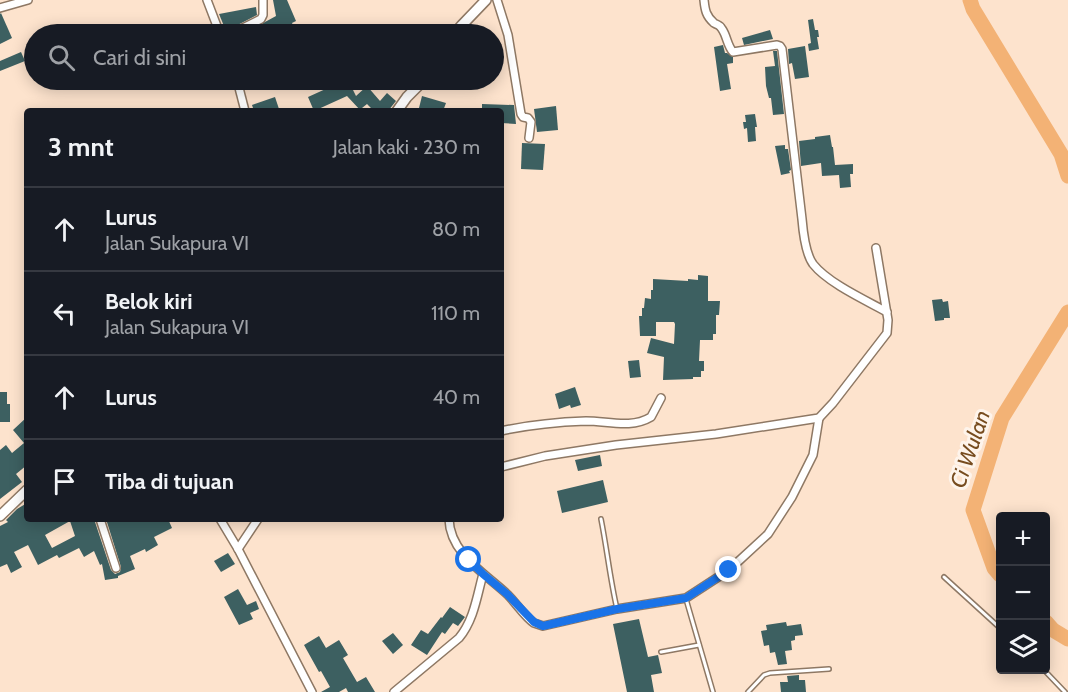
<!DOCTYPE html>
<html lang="id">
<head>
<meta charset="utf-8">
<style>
	body { margin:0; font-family:Cabin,sans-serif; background:#20242c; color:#f1f3f6 }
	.controls { position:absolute; right:18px; bottom:18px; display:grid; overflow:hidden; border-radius:6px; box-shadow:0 3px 15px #0003 }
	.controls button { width:54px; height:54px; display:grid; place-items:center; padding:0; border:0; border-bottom:2px solid #363941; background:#171b24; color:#f1f3f6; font:30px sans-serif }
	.stop { position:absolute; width:18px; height:18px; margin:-14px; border:4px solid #1a73e8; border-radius:50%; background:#fff }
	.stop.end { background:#1a73e8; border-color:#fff; box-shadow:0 2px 6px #0008 }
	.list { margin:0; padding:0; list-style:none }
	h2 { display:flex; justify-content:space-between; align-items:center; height:78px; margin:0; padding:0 24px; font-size:26px }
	h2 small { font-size:20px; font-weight:400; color:#9ea1a6 }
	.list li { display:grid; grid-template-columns:39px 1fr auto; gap:18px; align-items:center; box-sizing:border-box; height:84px; padding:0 24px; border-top:2px solid #363941 }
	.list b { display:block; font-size:22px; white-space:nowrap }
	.list p { margin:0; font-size:20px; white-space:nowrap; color:#9ea1a6 }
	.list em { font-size:20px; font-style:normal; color:#9ea1a6 }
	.icon { flex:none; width:33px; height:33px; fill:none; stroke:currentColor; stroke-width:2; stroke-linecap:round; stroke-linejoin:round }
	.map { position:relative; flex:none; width:1068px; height:692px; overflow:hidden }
	.search { position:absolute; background:#171b24; box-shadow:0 3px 15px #0003; left:24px; top:24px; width:480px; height:66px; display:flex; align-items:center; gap:15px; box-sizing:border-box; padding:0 21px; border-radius:33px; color:#9ea1a6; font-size:22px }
	.panel { position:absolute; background:#171b24; box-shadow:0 3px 15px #0003; left:24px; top:108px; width:480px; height:414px; border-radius:6px }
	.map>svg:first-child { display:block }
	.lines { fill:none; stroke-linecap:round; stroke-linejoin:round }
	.river { stroke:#f3b275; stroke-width:15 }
	.building { fill:#3d6061; fill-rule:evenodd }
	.lane-casing { stroke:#8e7864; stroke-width:6 }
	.street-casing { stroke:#8e7864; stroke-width:10 }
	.secondary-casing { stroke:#8e7864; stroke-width:12 }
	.lane { stroke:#fff; stroke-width:3 }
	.street { stroke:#fff; stroke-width:7 }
	.secondary { stroke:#fff; stroke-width:9 }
	.route { stroke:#1a73e8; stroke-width:8 }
	.labels { text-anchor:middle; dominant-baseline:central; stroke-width:6; stroke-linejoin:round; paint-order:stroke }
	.water-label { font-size:22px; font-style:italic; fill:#774c1f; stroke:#fef4eb }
</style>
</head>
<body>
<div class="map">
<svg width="1068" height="692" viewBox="0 0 1068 692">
	<rect width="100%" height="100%" fill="#fde3cd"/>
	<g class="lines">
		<g class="river">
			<path d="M970,0L973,9L1061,154L1068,176"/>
			<path d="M1000,575L994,568L973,510L1002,418L1068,312"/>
			<path d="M1046,622L1053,630L1068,639"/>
		</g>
	</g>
	<g class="building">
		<path d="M273,0H287L296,21L292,23L297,34H243L276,16Z"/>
		<path d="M256,7L257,15L226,31L219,14Z"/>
		<path d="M1,13L12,38L0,44V14Z"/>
		<path d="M813,19L815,30H818L819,37H817L819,49L809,51L808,44L811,43L808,20Z"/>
		<path d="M770,30L773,39L744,45L742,38Z"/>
		<path d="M723,45L725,53H727L733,57V63L727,64L731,89L720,91L714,47Z"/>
		<path d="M805,46L809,77L795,79L792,63L789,64L788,49Z"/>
		<path d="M773,51H777L784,114L773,115L771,98H769L766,86L765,67L775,66Z"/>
		<path d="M21,52L25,61L0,71V61Z"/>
		<path d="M327,80H348L356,96L367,86L380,101L387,93L396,101L388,111H374L367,104L362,108L363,110L361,111L347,96L314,111L308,97L330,87Z"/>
		<path d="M422,96L446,103L443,111H429L419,108Z"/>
		<path d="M275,97L279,109L273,111H254L252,105Z"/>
		<path d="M482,104L514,105L516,124L501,123V111H482Z"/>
		<path d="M556,106L558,130L537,132L534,109Z"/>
		<path d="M755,114L757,127H755L756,141L748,142L747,128L744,129L743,122H746L745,115Z"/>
		<path d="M830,135L832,147H833L835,165L853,164V174H850L851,187L840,188L839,175L822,176L821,163L801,166L799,141L815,139V137Z"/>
		<path d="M522,143L545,144L543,170L521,169Z"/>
		<path d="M785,145V149H788L791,170L789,171L790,173L781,175L775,146Z"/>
		<path d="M698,275L708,276V301H720L719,315H716V334H713V340H700L699,361H704V371H701V377H693V379L663,380L664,357L647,353L651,338L674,344L675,324L674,322H656V336H640L639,316H642V308H644L645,298L651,299V290H653V279L688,281V279L698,280Z"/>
		<path d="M942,299L943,302L948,301L950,318H944V320L935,321L932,300Z"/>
		<path d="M639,360L641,377L630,378L628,361Z"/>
		<path d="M575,387L581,405L571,408L570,405L559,409L555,394Z"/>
		<path d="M0,392H7V404H10V422H0Z"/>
		<path d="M27,417V465L16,474L22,482L0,499V450L6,445L12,453L24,443L13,430Z"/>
		<path d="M600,455L602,466L578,471L575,460Z"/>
		<path d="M603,480L608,502L562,513L557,491Z"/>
		<path d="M27,503V519H94L111,570L115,574L120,572L121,567L106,519H168L172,528L154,537L158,545L146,552L145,549L130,556L135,569L118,576V578L105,580L102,564L100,565L94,551L84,557L79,548L59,558L57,555L38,565L28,545L14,552L22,567L11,573L7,564L0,567V526L8,522L6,520L17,509ZM70,521L75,536L52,548L45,535Z"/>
		<path d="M228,553L235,564L221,572L214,561Z"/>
		<path d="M238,589L247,605L256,601L259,609L250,613L253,619L239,625L224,597Z"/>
		<path d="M450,607L465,617L458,626L453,623L445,634L442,632L427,655L411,645L421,630L428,634L441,617L442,618Z"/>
		<path d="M639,619L648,657L658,655L662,673L651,675L654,692H627L613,624Z"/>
		<path d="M786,622L787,626L801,624L803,635L795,636V640L791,641L792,650L785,651L787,664L778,665L775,652L770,653L769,645L764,646L761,631L767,630L766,625Z"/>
		<path d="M393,633L403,645L393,654L382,641Z"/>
		<path d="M319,636L326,648L339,640L348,655L343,658L357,682L366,677L375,692H348L346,688L339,692H321L330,687L321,671L319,672L304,645Z"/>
		<path d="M799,675V680H805L806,692H781L780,682H788L787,676Z"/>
	</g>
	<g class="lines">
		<defs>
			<g id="lane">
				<path d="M601,519C607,549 610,579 617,609"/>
				<path d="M944,577L1000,628"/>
				<path d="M686,599L713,692"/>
				<path d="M661,652L699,645"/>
				<path d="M1044,670L1065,692"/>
				<path d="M748,692L764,675L770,673L829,669"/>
			</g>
			<g id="street">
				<path d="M207,0L220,34"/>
				<path d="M497,0L508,35L521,114L523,117L528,118L531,122L529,138"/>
				<path d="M704,0C705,10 706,16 714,23C719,26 719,24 722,29C727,36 727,45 733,52L777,45L780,46L782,49L802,219C803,231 805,253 813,264C828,283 865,300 887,312"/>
				<path d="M0,8L28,0"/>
				<path d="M231,34L261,19L263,15V0"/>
				<path d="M237,80L245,111"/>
				<path d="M501,431C528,425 558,422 586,421C608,421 631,429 651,417L661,398"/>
				<path d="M501,467L545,456L616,445L716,434L819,418L833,403L887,333L888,320L876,248"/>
				<path d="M100,519L116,568"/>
				<path d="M220,519L238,549L312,692"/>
				<path d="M449,519C450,554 486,574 508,595C516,603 525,617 534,623C537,624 540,625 543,626L617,609L686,598L729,570L768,534L792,497L813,455L819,418"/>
				<path d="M238,549L258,519"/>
				<path d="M394,692L459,638C474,620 477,596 483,574"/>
			</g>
			<g id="secondary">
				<path d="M454,34L462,25L486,0"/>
				<path d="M397,111L407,97L424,80"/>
				<path d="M0,516L27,490"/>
			</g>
		</defs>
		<use href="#lane" class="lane-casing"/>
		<use href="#street" class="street-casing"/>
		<use href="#secondary" class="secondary-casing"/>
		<use href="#lane" class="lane"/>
		<use href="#street" class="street"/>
		<use href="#secondary" class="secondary"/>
	</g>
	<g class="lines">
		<path class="route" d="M469,560L483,574L507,594L534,622L543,626L617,609L686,598L729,570"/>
	</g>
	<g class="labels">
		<g class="water-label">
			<text transform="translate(970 449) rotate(-71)">Ci Wulan</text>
		</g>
	</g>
</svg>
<div class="controls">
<button>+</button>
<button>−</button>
<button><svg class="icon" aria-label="layers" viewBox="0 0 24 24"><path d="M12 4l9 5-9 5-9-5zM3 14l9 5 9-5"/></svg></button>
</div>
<div class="stop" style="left:469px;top:560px"></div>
<div class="stop end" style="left:729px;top:570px"></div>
<div class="search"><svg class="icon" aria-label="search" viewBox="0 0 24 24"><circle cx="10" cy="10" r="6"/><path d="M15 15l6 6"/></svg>Cari di sini</div>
<section class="panel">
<h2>3 mnt<small>Jalan kaki · 230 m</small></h2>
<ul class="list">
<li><svg class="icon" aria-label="ahead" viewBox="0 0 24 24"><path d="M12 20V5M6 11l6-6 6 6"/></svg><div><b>Lurus</b><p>Jalan Sukapura VI</p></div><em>80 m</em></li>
<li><svg class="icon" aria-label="left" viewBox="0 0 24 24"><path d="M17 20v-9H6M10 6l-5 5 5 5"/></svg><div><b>Belok kiri</b><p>Jalan Sukapura VI</p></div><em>110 m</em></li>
<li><svg class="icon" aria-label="ahead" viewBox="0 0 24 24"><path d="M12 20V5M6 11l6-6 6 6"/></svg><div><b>Lurus</b></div><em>40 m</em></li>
<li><svg class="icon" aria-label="arrive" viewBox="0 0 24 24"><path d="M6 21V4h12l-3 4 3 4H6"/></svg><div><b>Tiba di tujuan</b></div></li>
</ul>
</section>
</div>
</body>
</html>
